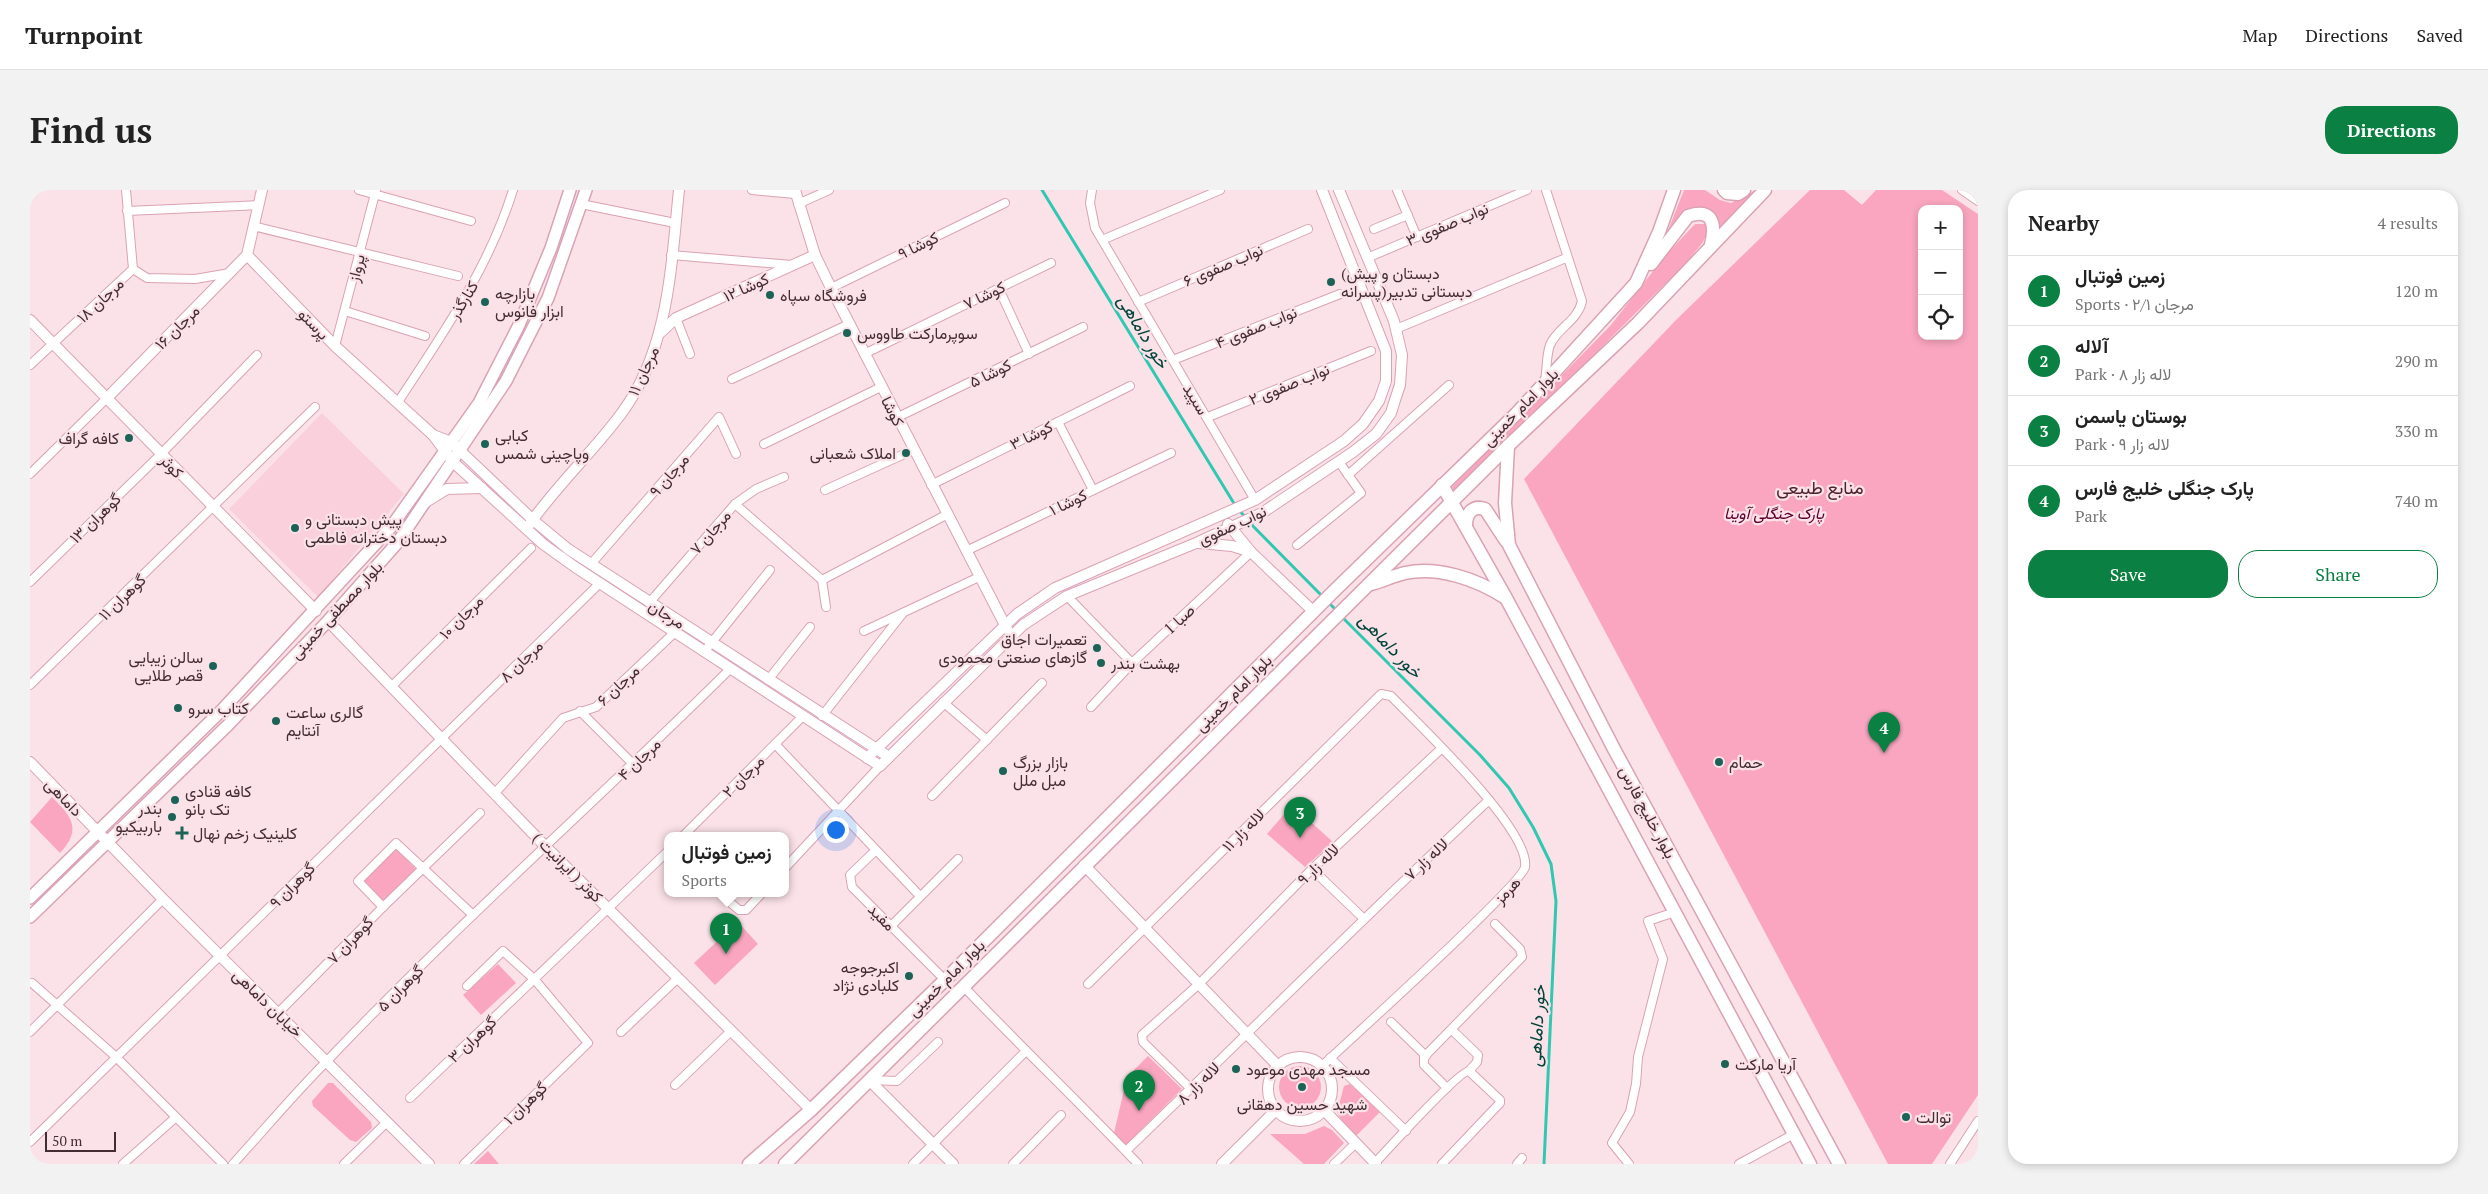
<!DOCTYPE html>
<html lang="en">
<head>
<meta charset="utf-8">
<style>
	body { margin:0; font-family:"PT Serif",Vazirmatn,serif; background:#f2f2f2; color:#222 }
	.controls { position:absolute; right:15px; top:15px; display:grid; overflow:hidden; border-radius:10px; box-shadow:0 2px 8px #0003 }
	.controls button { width:45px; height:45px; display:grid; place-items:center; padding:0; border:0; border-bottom:1px solid #e0e0e0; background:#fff; color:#222; font:25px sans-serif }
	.scale { position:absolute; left:15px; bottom:12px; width:71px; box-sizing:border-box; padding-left:5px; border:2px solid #432c33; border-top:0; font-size:14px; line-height:18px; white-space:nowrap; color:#432c33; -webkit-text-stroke:4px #fbe2e9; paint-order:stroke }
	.you { position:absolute; left:805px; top:639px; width:18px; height:18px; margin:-12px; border:4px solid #fff; border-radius:50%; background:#1a73e8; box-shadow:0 0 0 8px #1a73e833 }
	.badge { display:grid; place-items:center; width:32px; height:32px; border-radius:50%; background:#0b8043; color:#fff; font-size:16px; font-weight:700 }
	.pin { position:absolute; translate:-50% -41px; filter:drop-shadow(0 1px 2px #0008) }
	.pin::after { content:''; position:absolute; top:26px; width:18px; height:15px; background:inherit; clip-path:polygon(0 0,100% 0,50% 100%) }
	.popup { position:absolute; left:634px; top:642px; width:125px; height:65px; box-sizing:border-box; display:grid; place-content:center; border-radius:10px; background:#fff; filter:drop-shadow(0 1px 4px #0005); font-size:16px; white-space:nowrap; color:#767676 }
	.popup b { font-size:19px; color:#222 }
	.popup::after { content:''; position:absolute; left:50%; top:100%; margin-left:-10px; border:10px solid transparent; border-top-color:#fff }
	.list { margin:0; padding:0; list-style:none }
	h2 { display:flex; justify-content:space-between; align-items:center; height:65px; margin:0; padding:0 20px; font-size:21px }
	h2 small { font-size:16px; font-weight:400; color:#767676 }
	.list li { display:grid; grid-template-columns:32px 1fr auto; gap:15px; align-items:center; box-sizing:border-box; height:70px; padding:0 20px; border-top:1px solid #e0e0e0 }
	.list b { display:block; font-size:19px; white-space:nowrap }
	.list p { margin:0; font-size:16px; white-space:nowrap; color:#767676 }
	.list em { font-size:16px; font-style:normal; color:#767676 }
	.actions { display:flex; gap:10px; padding:15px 20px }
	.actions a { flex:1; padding:11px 0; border:1px solid #0b8043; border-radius:20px; text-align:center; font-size:18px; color:#0b8043 }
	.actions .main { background:#0b8043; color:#fff }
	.icon { flex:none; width:28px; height:28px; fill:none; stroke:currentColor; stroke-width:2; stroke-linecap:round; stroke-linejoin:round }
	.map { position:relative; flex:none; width:1948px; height:974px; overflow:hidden; border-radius:20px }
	header { display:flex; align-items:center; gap:30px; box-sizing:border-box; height:70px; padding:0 25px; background:#fff; border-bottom:1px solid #e0e0e0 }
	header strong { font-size:24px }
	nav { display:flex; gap:28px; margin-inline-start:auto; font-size:18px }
	.intro { display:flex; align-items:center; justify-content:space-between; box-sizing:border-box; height:120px; padding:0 30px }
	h1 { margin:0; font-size:35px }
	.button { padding:12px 22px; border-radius:20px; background:#0b8043; color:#fff; font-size:18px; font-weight:700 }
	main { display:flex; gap:30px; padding:0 30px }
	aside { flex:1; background:#fff; border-radius:20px; box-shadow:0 2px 8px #0003 }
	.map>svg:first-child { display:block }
	.built { fill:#f9d0db }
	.green { fill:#faa6c0; fill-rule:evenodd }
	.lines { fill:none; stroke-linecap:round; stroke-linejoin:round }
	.stream { stroke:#30c8b1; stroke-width:3 }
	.minor-casing { stroke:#daa2b2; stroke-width:10 }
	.tertiary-casing { stroke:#daa2b2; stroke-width:12 }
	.secondary-casing { stroke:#daa2b2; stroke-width:14 }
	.primary-casing { stroke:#daa2b2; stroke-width:15 }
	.minor { stroke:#fff; stroke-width:8 }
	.tertiary { stroke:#fff; stroke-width:10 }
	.secondary { stroke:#fff; stroke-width:11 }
	.primary { stroke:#fff; stroke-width:12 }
	.poi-dot { fill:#1b6357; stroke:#fbe2e9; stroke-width:2 }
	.labels { text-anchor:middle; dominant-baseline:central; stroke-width:4.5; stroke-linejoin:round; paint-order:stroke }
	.street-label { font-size:16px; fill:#432c33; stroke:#fbe2e9 }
	.poi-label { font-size:16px; fill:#432c33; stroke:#fbe2e9; text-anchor:start }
	.park-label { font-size:16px; font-style:italic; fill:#5b002c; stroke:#fbe2e9 }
	.water-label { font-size:18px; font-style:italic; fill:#01443a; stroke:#fbe2e9 }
	.neighbourhood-label { font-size:18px; fill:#4f2231; stroke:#fbe2e9 }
</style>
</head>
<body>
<header>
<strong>Turnpoint</strong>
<nav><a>Map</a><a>Directions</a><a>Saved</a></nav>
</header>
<div class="intro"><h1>Find us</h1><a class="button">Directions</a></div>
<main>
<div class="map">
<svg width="1948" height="974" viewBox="0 0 1948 974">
	<rect width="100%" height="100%" fill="#fbe2e9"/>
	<path class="built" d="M292,223L374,304L288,407L199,319Z"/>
	<g class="green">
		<path d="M1654,0H1675L1690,10L1701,13L1726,0L1689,39L1688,30L1681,22C1655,21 1652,20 1637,43Z"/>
		<path d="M1780,0H1814L1832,15L1846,0H1912L1948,24V905L1902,974H1858L1494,289L1646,130ZM1892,19H1929V146H1892Z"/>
		<path d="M1665,34H1675L1678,41L1673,52L1657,72L1425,303L1422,297L1581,135L1634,67Z"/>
		<path d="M22,607C42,627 52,639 30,663L0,632Z"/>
		<path d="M1262,615L1303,652L1275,677L1237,644Z"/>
		<path d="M366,659L386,679L353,712L333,691Z"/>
		<path d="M708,732L728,754L685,795L664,773Z"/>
		<path d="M468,774L486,793L451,825L433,805Z"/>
		<path d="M1118,866L1152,899L1095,956L1084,943L1097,887Z"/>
		<circle cx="1270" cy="897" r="21"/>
		<path d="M298,893H303L341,932L342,938L326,952L320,950L283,916L282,911Z"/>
		<path d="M1320,894L1350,922L1326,946L1312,931L1307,922L1314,896Z"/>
		<path d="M1294,936L1302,940L1314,953L1294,974H1274L1240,944H1275Z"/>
		<path d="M458,961L469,974H444Z"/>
	</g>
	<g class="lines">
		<g class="stream">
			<path d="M1012,0L1205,315L1215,327"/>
			<path d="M1219,332L1294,408"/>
			<path d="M1298,412L1308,422"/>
			<path d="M1312,427L1450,565L1479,598L1503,637L1521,674L1526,711L1514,974"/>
		</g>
		<defs>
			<g id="minor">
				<path d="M329,0L441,31"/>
				<path d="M722,0L765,4"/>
				<path d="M1062,0L1060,13L1065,38L1225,310"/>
				<path d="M1367,0L1387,47"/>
				<path d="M1932,0L1948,11"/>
				<path d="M551,14L645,33"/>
				<path d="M768,14L799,0"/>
				<path d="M97,21L229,15"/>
				<path d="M223,36L428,86"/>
				<path d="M1344,39L1378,25"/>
				<path d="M1072,50L1190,0"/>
				<path d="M641,65L762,75"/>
				<path d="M1337,68L1497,0"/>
				<path d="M103,79L117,88L165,89L200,83"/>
				<path d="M801,98L975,13"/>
				<path d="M969,99L999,164"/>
				<path d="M1108,112L1278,39"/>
				<path d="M315,121L395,146"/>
				<path d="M646,128L660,164"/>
				<path d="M1366,139L1536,68"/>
				<path d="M305,156L346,0"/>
				<path d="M834,164L1021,73"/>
				<path d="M1143,170L1310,104"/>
				<path d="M0,175L103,79L96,0"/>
				<path d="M702,189L819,134"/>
				<path d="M1515,191C1517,180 1516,166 1520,155C1527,138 1548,131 1552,111L1516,0"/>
				<path d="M368,212C412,145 459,78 483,0"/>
				<path d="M1178,227L1341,161"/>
				<path d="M866,228L1053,137"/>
				<path d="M1028,232L1063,300"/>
				<path d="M734,254L851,197"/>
				<path d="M0,284L76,209"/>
				<path d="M1318,285L1419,195"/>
				<path d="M901,295L1100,196"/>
				<path d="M795,300L883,260"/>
				<path d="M705,314L792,390L796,417"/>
				<path d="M1267,355L1331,303L1309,272"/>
				<path d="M936,361L1141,263"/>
				<path d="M561,374L689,227L706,264"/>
				<path d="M792,390L916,325"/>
				<path d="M0,392L131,264L227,165"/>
				<path d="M1037,406L1102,473L1221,362"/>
				<path d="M619,413L705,314L726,299L754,287"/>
				<path d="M834,441L949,387"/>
				<path d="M674,462L740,380"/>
				<path d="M738,490L780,437"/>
				<path d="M0,495L285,217"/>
				<path d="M362,496L501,358"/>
				<path d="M913,512L957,550"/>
				<path d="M1061,517L1102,473"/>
				<path d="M550,521L604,575"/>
				<path d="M792,526L873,423"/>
				<path d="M745,554L890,706"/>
				<path d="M465,603L533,528L566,517L644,443"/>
				<path d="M902,606L1012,493"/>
				<path d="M654,645L773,526"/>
				<path d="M845,661L820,685L822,697L915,790"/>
				<path d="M755,678L850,576"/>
				<path d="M1282,679L1333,728"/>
				<path d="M689,703L709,720H716L732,703"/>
				<path d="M353,717L328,691L366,653L443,725"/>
				<path d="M861,736L928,669"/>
				<path d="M2,793L85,866L193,974"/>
				<path d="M1058,794L1351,504L1361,506C1388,534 1501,640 1495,677C1492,695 1318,851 1292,876"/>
				<path d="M934,797C991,857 1051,914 1108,974"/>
				<path d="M249,822L353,717L450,623"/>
				<path d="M1361,832L1396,866"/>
				<path d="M1422,840L1448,865L1447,872L1439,881"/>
				<path d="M0,842L133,709"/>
				<path d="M591,842L648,788"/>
				<path d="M1300,868L1376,941"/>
				<path d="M839,890L867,891L908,852"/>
				<path d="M645,895L700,842"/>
				<path d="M1417,898L1394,875V867L1492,767L1490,759L1465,734"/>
				<path d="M1161,899L1113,852L1112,845L1169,794L1282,679L1412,558"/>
				<path d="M380,908L637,662"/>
				<path d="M0,952L570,393"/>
				<path d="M1096,961C1218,844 1336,725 1459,610"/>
				<path d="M1345,973C1357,960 1429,881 1439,881L1470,910V913L1412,974"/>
				<path d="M93,974L145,928"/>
				<path d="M203,974C234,940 264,904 297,871C426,735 567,611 700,479"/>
				<path d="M314,974L357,932"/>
				<path d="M434,974L558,853L505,790L473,761L437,796"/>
				<path d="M883,974L995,862"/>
				<path d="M983,974L1031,925"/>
				<path d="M1304,974L1326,953"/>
				<path d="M1487,974L1492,968"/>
				<path d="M1599,974L1582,953L1600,922L1606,894L1608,867L1633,769L1618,731L1645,722"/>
				<path d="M1709,974L1764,944"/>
				<path d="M1920,974L1948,931"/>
			</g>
			<g id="tertiary">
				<path d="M232,0L217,65L305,156L403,245L423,272L513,354L545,377L850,576L993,435L1037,406L1166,353L1232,323L1323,262L1346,244L1361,223L1365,210L1370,195L1372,165L1364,131L1309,0"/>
				<path d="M765,0L785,65L801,98L977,439"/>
				<path d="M0,130L286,421"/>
				<path d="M629,144L646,128L785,65"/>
				<path d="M76,209L217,65"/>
				<path d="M403,245L421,252L503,330L538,359L859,567"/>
				<path d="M396,312L417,299L452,298"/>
				<path d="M1198,334L1221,362L1284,422"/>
				<path d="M499,335C526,296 562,263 591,224C639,160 641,76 649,0"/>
				<path d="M1169,353L1202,356L1221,362"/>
				<path d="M298,431L515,656L781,920"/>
				<path d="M837,568L987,424L1025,398L1225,310L1314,251L1333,234L1349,211L1356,191V161L1292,0"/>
				<path d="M0,572L133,709L399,974"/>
				<path d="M1054,675L1248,876"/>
				<circle cx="1270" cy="899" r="32"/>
				<path d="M839,890L923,974"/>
				<path d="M1294,920L1346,974"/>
				<path d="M1192,974L1246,920"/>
			</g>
			<g id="secondary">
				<path d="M0,708L191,521L361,337L449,213L489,135L521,58L540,0"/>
				<path d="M0,727L198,535L298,431L368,352L476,191L518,108L556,0"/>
			</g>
			<g id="primary">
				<path d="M1694,0L1697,3L1708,4L1714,0"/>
				<path d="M1621,74L1658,26C1683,18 1686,34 1681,55"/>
				<path d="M1478,256L1475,313L1479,355L1584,559L1809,974"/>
				<path d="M1412,295L1476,408L1780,974"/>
				<path d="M1436,335C1436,323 1443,315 1455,319L1476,351"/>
				<path d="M1341,394C1352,391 1363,386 1375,383C1408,376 1446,389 1474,407"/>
				<path d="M719,974L781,920L915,790L1303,402L1486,224L1606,93L1629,42L1644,0"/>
				<path d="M755,974L1478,256L1608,133L1735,0"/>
			</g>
		</defs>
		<use href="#minor" class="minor-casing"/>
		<use href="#tertiary" class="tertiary-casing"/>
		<use href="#secondary" class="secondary-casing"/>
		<use href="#primary" class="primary-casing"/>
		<use href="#minor" class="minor"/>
		<use href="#tertiary" class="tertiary"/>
		<use href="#secondary" class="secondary"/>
		<use href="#primary" class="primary"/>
	</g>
	<g class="poi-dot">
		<circle cx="1301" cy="92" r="5"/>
		<circle cx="740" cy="105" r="5"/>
		<circle cx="455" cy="112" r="5"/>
		<circle cx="817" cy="143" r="5"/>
		<circle cx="99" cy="248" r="5"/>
		<circle cx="455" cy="254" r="5"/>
		<circle cx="876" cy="263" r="5"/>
		<circle cx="265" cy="338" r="5"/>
		<circle cx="1067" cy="458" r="5"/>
		<circle cx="1071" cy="473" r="5"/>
		<circle cx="183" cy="476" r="5"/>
		<circle cx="148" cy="518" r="5"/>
		<circle cx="246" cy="531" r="5"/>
		<circle cx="1689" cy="572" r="5"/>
		<circle cx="973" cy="581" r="5"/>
		<circle cx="145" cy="610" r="5"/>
		<circle cx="142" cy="627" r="5"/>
		<path d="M149.5 635.5h5v5h5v5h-5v5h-5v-5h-5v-5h5z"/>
		<circle cx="879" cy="786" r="5"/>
		<circle cx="1695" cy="874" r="5"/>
		<circle cx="1206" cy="879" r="5"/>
		<circle cx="1272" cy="897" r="5"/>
		<circle cx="1876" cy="927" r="5"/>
	</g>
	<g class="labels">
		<g class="street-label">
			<text transform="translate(1417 34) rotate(-23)">نواب صفوی ۳</text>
			<text transform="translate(888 55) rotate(-26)">کوشا ۹</text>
			<text transform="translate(1193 75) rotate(-23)">نواب صفوی ۶</text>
			<text transform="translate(326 78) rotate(-76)">پرواز</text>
			<text transform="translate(716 97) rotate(-24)">کوشا ۱۲</text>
			<text transform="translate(954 105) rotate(-26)">کوشا ۷</text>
			<text transform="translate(70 110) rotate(-43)">مرجان ۱۸</text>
			<text transform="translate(433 110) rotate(-59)">کنارگذر</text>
			<text transform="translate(284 134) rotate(46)">پرستو</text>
			<text transform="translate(147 137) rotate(-45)">مرجان ۱۶</text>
			<text transform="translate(1226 137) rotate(-22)">نواب صفوی ۴</text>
			<text transform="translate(613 181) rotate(-65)">مرجان ۱۱</text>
			<text transform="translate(960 183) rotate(-26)">کوشا ۵</text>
			<text transform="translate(1259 194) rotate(-22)">نواب صفوی ۲</text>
			<text transform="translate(1166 209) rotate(59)">سپید</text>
			<text transform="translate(1490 217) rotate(-46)">بلوار امام خمینی</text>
			<text transform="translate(863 221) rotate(63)">کوشا</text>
			<text transform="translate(1001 245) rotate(-26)">کوشا ۳</text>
			<text transform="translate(142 276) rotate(46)">کوثر</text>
			<text transform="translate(639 285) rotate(-49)">مرجان ۹</text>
			<text transform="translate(1038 312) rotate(-26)">کوشا ۱</text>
			<text transform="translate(65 328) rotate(-44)">گوهران ۱۳</text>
			<text transform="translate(1202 335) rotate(-25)">نواب صفوی</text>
			<text transform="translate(680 342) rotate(-49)">مرجان ۷</text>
			<text transform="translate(92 407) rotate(-44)">گوهران ۱۱</text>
			<text transform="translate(306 420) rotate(-47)">بلوار مصطفی خمینی</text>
			<text transform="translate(637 424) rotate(32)">مرجان</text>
			<text transform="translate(431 427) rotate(-45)">مرجان ۱۰</text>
			<text transform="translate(1149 429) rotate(-43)">صبا 1</text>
			<text transform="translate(491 471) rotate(-44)">مرجان ۸</text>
			<text transform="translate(588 495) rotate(-43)">مرجان ۶</text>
			<text transform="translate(1203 503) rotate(-45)">بلوار امام خمینی</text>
			<text transform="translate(609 569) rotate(-44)">مرجان ۴</text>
			<text transform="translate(713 586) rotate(-45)">مرجان ۲</text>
			<text transform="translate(34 607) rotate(46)">داماهی</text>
			<text transform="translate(1618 622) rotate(62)">بلوار خلیج فارس</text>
			<text transform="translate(1213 640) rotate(-45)">لاله زار ۱۱</text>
			<text transform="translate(1396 669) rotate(-43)">لاله زار ۷</text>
			<text transform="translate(1288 674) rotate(-44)">لاله زار ۹</text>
			<text transform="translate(538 677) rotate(45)">کوثر ( ایرانیت )</text>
			<text transform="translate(262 695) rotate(-45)">گوهران ۹</text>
			<text transform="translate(1477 700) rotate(-47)">هرمز</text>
			<text transform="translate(852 727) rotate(45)">مفید</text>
			<text transform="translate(320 750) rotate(-46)">گوهران ۷</text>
			<text transform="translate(916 788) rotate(-45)">بلوار امام خمینی</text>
			<text transform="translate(370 798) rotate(-45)">گوهران ۵</text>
			<text transform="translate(238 813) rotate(44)">خیابان داماهی</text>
			<text transform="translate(442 849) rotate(-43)">گوهران ۳</text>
			<text transform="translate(1168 893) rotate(-44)">لاله زار ۸</text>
			<text transform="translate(495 913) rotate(-44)">گوهران ۱</text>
		</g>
		<g class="poi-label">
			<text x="1311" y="83">(دبستان و پیش<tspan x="1311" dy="18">دبستانی تدبیر(پسرانه</tspan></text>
			<text x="465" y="103">بازارچه<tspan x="465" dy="18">ابزار فانوس</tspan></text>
			<text x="750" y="105">فروشگاه سپاه</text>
			<text x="827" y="143">سوپرمارکت طاووس</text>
			<text x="465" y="245">کبابی<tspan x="465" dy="18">وپاچینی شمس</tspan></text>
			<text x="89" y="248" text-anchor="end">کافه گراف</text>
			<text x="866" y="263" text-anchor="end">املاک شعبانی</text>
			<text x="275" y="329">پیش دبستانی و<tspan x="275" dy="18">دبستان دخترانه فاطمی</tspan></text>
			<text x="1057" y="449" text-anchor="end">تعمیرات اجاق<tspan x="1057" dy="18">گازهای صنعتی محمودی</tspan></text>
			<text x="173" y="467" text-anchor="end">سالن زیبایی<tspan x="173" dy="18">قصر طلایی</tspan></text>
			<text x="1081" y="473">بهشت بندر</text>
			<text x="158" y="518">کتاب سرو</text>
			<text x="256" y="522">گالری ساعت<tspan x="256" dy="18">آنتایم</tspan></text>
			<text x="983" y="572">بازار بزرگ<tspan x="983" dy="18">مبل ملل</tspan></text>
			<text x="1699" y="572">حمام</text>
			<text x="155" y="601">کافه قنادی<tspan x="155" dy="18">تک بانو</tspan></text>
			<text x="132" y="618" text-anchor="end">بندر<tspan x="132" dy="18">باربیکیو</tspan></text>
			<text x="163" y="643">کلینیک زخم نهال</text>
			<text x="869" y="777" text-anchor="end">اکبرجوجه<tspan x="869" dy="18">کلبادی نژاد</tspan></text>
			<text x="1705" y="874">آریا مارکت</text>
			<text x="1216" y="879">مسجد مهدی موعود</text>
			<text x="1272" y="914" text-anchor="middle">شهید حسین دهقانی</text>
			<text x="1886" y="927">توالت</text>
		</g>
		<g class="park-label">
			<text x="1744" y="323">پارک جنگلی آوینا</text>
		</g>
		<g class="water-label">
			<text transform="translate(1114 141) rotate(59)">خور داماهی</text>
			<text transform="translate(1361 455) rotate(46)">خور داماهی</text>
			<text transform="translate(1506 836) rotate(-87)">خور داماهی</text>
		</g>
		<g class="neighbourhood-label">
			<text x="1790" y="297">منابع طبیعی</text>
		</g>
	</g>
</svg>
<div class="controls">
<button>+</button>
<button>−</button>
<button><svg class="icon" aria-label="locate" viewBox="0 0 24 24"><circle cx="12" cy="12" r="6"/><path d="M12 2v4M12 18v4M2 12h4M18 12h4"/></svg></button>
</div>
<div class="scale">50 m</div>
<div class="you"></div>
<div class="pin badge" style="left:696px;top:764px">1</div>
<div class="popup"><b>زمین فوتبال</b>Sports</div>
<div class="pin badge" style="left:1109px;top:921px">2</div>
<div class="pin badge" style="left:1270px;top:648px">3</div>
<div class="pin badge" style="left:1854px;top:563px">4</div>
</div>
<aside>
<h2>Nearby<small>4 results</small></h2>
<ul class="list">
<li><span class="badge">1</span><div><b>زمین فوتبال</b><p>Sports · مرجان ۲/۱</p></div><em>120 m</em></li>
<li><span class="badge">2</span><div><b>آلاله</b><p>Park · لاله زار ۸</p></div><em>290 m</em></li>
<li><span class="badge">3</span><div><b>بوستان یاسمن</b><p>Park · لاله زار ۹</p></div><em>330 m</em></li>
<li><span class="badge">4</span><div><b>پارک جنگلی خلیج‌ فارس</b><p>Park</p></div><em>740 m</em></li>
</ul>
<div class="actions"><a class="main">Save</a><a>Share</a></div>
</aside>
</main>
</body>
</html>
